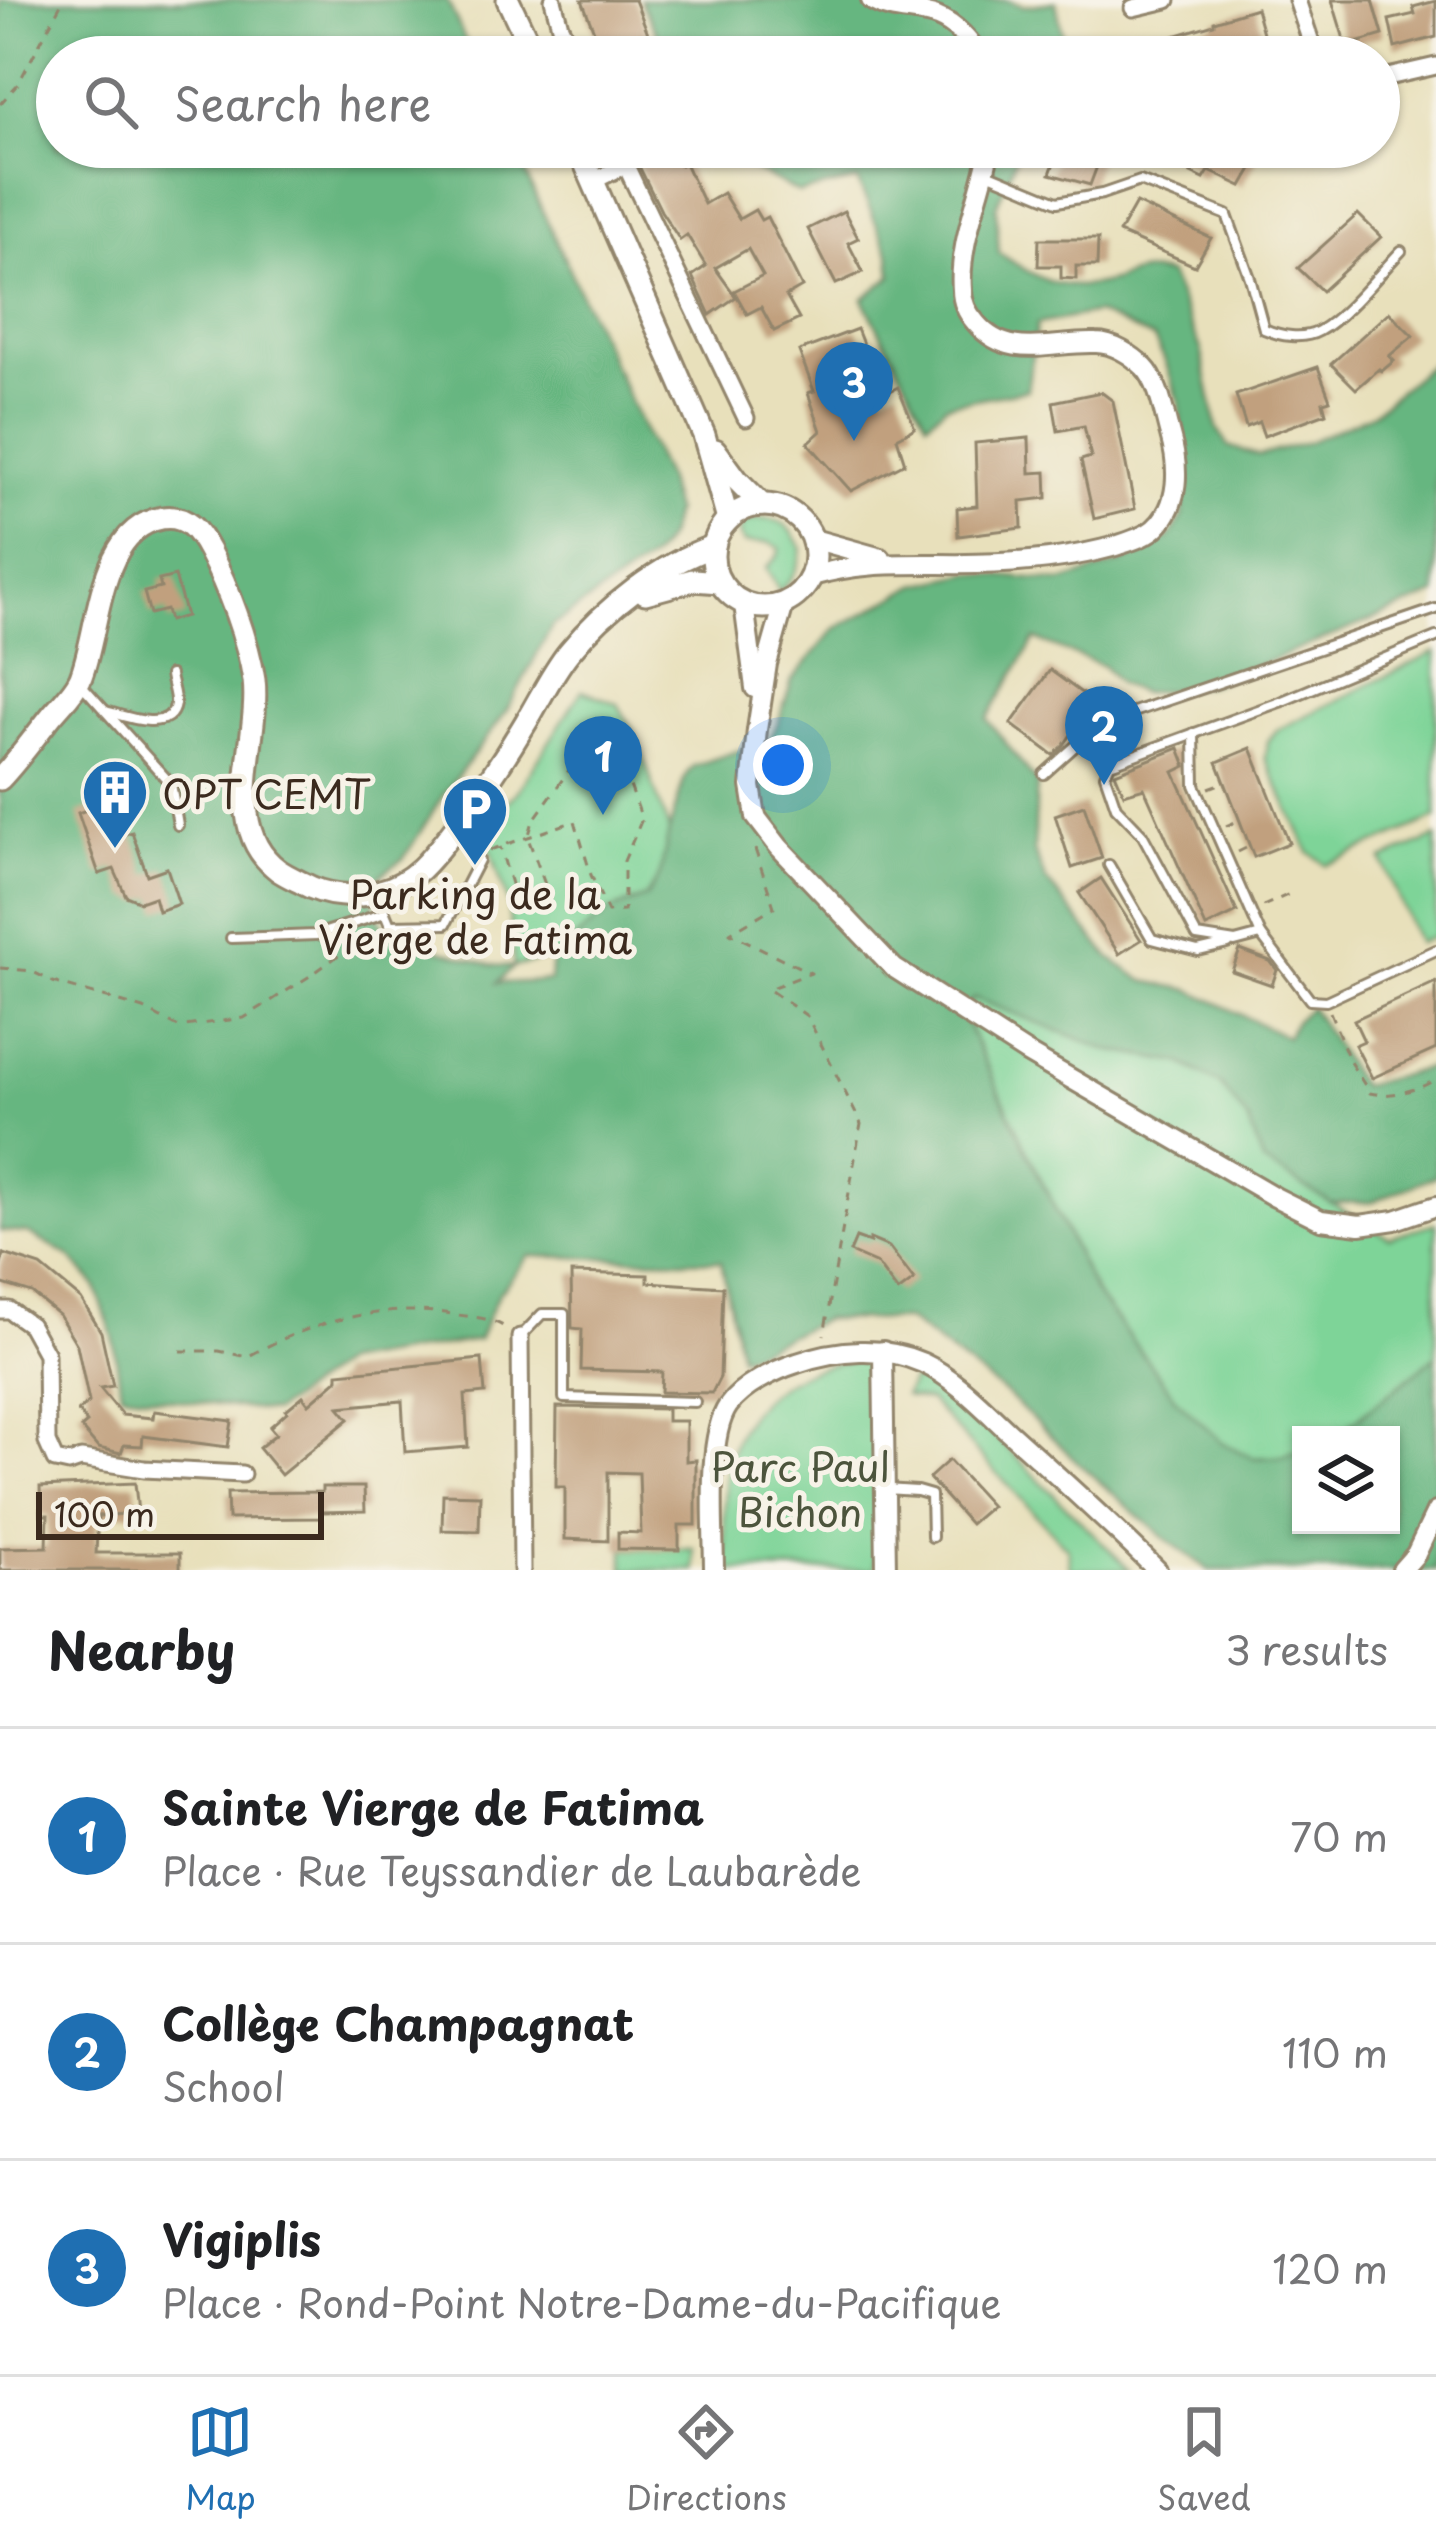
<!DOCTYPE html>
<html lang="en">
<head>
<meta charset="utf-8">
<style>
	body { margin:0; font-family:"Playpen Sans",sans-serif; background:#f2f2f2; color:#202124 }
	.controls { position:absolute; right:36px; bottom:36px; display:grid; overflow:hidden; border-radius:0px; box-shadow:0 3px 9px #0004 }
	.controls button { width:108px; height:108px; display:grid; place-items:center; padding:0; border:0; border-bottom:3px solid #e0e0e0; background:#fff; color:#202124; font:60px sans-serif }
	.scale { position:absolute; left:36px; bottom:30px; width:288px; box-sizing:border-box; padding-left:12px; border:6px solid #3b2a1e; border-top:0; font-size:33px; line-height:42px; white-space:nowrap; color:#3b2a1e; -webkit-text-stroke:9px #f7f3e8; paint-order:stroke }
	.you { position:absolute; left:783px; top:765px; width:42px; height:42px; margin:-30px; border:9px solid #fff; border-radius:50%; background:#1a73e8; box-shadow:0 0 0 18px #1a73e833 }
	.badge { display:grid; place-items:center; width:78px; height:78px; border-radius:50%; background:#1f6fb2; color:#fff; font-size:39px; font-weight:700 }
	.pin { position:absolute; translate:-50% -99px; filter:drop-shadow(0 3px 6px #0008) }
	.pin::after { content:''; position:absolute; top:63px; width:42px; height:36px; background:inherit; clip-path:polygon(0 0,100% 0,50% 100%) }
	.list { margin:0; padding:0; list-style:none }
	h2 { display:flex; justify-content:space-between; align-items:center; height:156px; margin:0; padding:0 48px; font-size:51px }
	h2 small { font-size:39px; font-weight:400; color:#757577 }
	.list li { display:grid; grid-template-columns:78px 1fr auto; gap:36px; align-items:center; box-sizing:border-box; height:216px; padding:0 48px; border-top:3px solid #e0e0e0 }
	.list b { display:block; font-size:45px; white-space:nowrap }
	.list p { margin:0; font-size:39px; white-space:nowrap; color:#757577 }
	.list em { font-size:39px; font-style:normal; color:#757577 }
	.icon { flex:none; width:66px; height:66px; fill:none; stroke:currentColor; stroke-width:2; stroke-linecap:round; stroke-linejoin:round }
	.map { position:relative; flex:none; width:1436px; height:1570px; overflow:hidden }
	.search { position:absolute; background:#fff; box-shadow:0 3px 9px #0004; left:36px; right:36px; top:36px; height:132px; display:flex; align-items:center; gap:30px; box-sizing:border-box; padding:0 42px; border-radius:66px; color:#757577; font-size:45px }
	.sheet { height:804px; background:#fff }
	nav { display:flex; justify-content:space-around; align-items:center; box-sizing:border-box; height:168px; border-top:3px solid #e0e0e0; background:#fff; font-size:33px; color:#757577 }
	nav a { display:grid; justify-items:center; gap:6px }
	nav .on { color:#1f6fb2 }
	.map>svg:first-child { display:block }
	.green { fill:#7ed498; stroke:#5c7f5b; stroke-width:3 }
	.forest { fill:#66b680; stroke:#50704f; stroke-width:3 }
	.building { fill:#c1a07e }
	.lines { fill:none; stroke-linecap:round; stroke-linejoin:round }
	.service-casing { stroke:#92856c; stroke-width:14 }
	.minor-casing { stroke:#92856c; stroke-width:21 }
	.tertiary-casing { stroke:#92856c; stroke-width:24 }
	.secondary-casing { stroke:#92856c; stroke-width:27 }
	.path { stroke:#92856c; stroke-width:3; stroke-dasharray:9 9; stroke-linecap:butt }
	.service { stroke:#fff; stroke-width:8 }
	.minor { stroke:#fff; stroke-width:15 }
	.tertiary { stroke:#fff; stroke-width:18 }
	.secondary { stroke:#fff; stroke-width:21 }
	.labels { text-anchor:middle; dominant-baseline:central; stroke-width:10; stroke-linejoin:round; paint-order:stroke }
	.poi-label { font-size:39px; fill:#3b2a1e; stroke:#f7f3e8; text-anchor:start }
	.park-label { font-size:39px; fill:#4c543c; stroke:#f7f3e8 }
</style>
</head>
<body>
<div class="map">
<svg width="1436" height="1570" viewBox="0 0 1436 1570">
	<rect width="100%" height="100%" fill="#f7f3e8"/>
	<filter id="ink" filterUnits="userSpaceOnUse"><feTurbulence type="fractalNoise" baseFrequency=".00833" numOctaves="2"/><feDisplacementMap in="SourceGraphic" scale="24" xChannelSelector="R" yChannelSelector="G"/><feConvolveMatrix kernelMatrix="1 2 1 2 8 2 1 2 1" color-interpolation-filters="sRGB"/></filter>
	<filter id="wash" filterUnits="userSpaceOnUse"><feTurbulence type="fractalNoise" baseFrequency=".004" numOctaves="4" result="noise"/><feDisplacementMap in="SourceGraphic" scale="48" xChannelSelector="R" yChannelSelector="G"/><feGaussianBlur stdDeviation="2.7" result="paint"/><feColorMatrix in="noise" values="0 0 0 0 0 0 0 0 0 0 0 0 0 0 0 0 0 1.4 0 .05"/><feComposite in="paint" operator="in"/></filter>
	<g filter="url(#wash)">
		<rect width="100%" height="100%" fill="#e8e0bb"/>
		<g class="green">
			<path d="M758,519C784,518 791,527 802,549C799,568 793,579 779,591L766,568L777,557L780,548L769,543H744L739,534L744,522Z"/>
			<path d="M1436,652V818L1326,865L1309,852L1265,758L1267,741L1277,730Z"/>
			<path d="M582,690L618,704L636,736L669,831L661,875L636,911L552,957L514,967L508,903L483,826L518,791Z"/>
			<path d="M1436,837V936L1418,943L1382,860Z"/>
			<path d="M973,997L1108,1050L1181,1063L1220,1084L1249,1122L1263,1162L1389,1237L1436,1223V1356L1344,1431L1337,1435H1301V1451L1280,1457L1253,1458L1223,1443L1178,1401L1094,1291L961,1011Z"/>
			<path d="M861,1360L871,1365L876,1374L875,1570H726C726,1540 722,1507 726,1477C736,1401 789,1367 861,1360Z"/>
			<path d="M912,1380L941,1382L1130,1570H1070L1068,1549L929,1401L904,1396Z"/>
			<path d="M624,1549H694L695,1570H624Z"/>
		</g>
		<g class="forest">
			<path d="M0,0H447L473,57H57V147H513L665,477L674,511L668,537L652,558L552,626L506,712L444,794L404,858L373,881C372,904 375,921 393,936L491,965L514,967L497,983L550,981L552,957L608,912L646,897L660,875L669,831L685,776L693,766L770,740L779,721L792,680L835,629L917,585L971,573L1062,582L1122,563L1169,538L1183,516L1184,461L1179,401L1165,361L1154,339L1096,313L1037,324L1027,390L947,404L927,422L863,299L892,276L890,255L857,180L799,193L719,152L717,147H1020L996,207L999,253C1037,278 1058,293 1105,283C1137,275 1131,267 1169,275L1201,349L1217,428L1228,446L1259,456L1308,442L1373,413L1436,359V594L1210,685L1141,693L1119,684L1103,666L1035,639L987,719L1037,783L1034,851L1045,879L1110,958L1144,981L1191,990L1286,1037L1295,1021L1310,1007L1361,1086L1436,1066V1176L1371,1202L1331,1203L1263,1162L1249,1122L1220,1084L1181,1063L1108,1050L974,998L961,1012L1094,1291L1178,1401L1223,1443L1254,1458L1280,1457L1301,1451V1525H1391V1435H1337L1436,1356V1570H1209L1162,1536L1087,1471L1006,1394L907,1320L825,1319L740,1357L721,1261L529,1256L498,1294L478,1340L342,1363L274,1412L121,1393L113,1336L95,1285L70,1257L28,1233L0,1231Z"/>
			<path d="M640,0H1005L1024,6L1056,2L1067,57H669Z"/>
		</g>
		<g id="blocks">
			<g class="building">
				<path d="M582,0H635L649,36L636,41L644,57H604Z"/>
				<path d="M1332,0H1373L1383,35L1346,46Z"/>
				<path d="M1436,1V37L1395,48L1389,20L1415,14L1413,7Z"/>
				<path d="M1256,8L1266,44L1217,57H1118L1117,53L1214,24V21Z"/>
				<path d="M648,147H672L680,165L685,163L704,204L723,193L739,219L755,210L761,220L767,217L802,287L786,296L799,319L774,331L761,307L747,314L734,291L763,276L748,249L715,268L736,297L710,315L692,276L706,266L687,235L680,240L661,211L633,154Z"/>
				<path d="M1154,147H1227L1257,160L1242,186L1209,171L1204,179L1191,173L1195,166Z"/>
				<path d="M1059,149L1099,161L1090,185L1050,174Z"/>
				<path d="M1136,203L1211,238L1195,266L1119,233Z"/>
				<path d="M844,211L858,238L848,243L863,272L836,284L808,229Z"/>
				<path d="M1358,214L1381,237L1322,291L1298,268Z"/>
				<path d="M1039,239H1098L1097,266H1076V279L1061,278V266H1038Z"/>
				<path d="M1389,312L1413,336L1389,356L1394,361L1382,371L1379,369L1356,389L1331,364Z"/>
				<path d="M857,329L883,395L898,387L915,428L897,438L905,463L851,491L808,443L821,431L808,393L814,391L799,351Z"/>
				<path d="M1318,367L1330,400L1323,402L1326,413L1264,436L1259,422L1246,427L1236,395Z"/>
				<path d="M1101,392L1113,401L1135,509L1094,519L1081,460L1091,457L1084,426L1058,431L1053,402Z"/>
				<path d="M1029,438L1030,473L1046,472L1047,498L1021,501L1022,528L958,536L957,508L977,506L975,443Z"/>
				<path d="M175,576L186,616L169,621L166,610L150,614L144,592L161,588L159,580Z"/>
				<path d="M1050,670L1094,702L1063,746L1053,755L1011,724Z"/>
				<path d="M1179,748L1186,766L1174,772L1237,912L1206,927L1144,788L1124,794L1115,773Z"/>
				<path d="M1251,748L1289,843L1254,857L1217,762Z"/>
				<path d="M114,800L125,834L132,832L147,875L167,868L179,904L158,911L154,897L140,902L126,896L114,869L99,874L78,813Z"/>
				<path d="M1084,805L1102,858L1072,868L1055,815Z"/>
				<path d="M1101,878L1141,940L1119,954L1079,893Z"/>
				<path d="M1240,950L1270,961L1277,970L1272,985L1232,971Z"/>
				<path d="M1436,982V1049L1372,1078L1355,1045L1364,1041L1354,1020Z"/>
				<path d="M856,1238L870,1243V1239L889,1247L914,1280L898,1292L877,1264L850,1252Z"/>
				<path d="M4,1254L41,1266L81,1299L101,1332L113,1386L100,1388L122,1415L153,1418L154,1411L232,1421L228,1447L143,1436L142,1446L124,1445L121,1453L98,1448L81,1428L87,1423L78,1411L89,1402L77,1345L59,1315L32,1293L0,1283V1268Z"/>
				<path d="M571,1273L648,1275V1282L723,1287L720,1377L712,1393L661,1392L662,1372L581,1370L582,1329L572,1328Z"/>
				<path d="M482,1359L485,1393L465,1395L468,1447L405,1452L402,1401L339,1407L349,1419L281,1475L259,1448L276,1434L270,1427L287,1412L286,1410L303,1396L309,1404L338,1379V1373Z"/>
				<path d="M557,1407L667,1409V1421H686V1461L696,1460V1525H679V1550L618,1549V1532L641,1533L639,1473L608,1472V1541L565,1539V1487H556Z"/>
				<path d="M949,1460L991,1506L970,1524L929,1478Z"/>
				<path d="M135,1483L138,1513L98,1516L96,1553H180V1570H0V1548L47,1547L48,1515H41L40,1487Z"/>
				<path d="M322,1487H364L365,1511L321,1512V1518L228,1519L227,1493L322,1492Z"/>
				<path d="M443,1494L480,1495L479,1531L442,1530Z"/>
			</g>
		</g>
	</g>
	<g filter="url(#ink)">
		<use href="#blocks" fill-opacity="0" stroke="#92856c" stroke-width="3"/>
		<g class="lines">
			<defs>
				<g id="service">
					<path d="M987,173L1057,202L1102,194L1140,181L1227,215L1250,278L1264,329C1280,336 1303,340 1319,331C1345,317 1380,273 1401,251"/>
					<path d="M1436,637L1280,702L1110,764L1105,775L1116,807L1142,834L1197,936L1235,942L1261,935L1310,1000L1326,1001L1436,950"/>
					<path d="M80,683L171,784L178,825"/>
					<path d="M106,711C123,716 171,734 175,704C176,696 171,683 170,675"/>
					<path d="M1194,733L1195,785L1261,935"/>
					<path d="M1044,774L1101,723L1436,609"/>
					<path d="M1109,865L1152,939L1198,951L1228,944"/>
					<path d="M377,894L390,925L446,924L479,860"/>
					<path d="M231,938L316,935L385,913"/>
					<path d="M521,1336L542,1314H564V1398L695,1402"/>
					<path d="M885,1489L917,1491L931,1495L932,1537"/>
				</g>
				<g id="minor">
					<path d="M553,0L560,26L575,57"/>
					<path d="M1297,0L1316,57"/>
					<path d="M1133,8L1167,0"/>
					<path d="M1379,79L1436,66"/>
					<path d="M617,147L746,418"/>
					<path d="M593,181L626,165"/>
					<path d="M0,1310H9L30,1325L46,1354L47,1442L55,1460L69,1463L81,1459L144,1469L242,1474"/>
					<path d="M520,1337L522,1570"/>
				</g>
				<g id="tertiary">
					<path d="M871,0C892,13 915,9 937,17C957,25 969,41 981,57"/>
					<path d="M813,539L881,558"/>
					<path d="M812,576C855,563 895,564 939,564C996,565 1056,562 1112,547C1125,543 1143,538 1154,529C1181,505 1179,466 1170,435C1164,414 1159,382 1144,367C1132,355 1113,343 1096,343C1052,341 1009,362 976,323C968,314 962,302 962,290C958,242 982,194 990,147"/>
					<path d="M744,604L755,688"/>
					<path d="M784,604L767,664L757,730L751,786L756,817L779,847L894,968L1025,1052L1275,1197L1321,1220L1360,1225L1395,1220L1436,1206"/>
					<path d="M883,1351L886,1570"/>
					<path d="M714,1570C714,1530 706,1438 728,1406C742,1386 775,1370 797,1363C837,1349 883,1345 923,1363C955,1378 983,1408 1009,1432C1059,1477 1109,1522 1157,1570"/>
					<path d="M1402,1570L1416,1554L1436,1512"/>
				</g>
				<g id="secondary">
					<path d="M508,0L535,57"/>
					<path d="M578,147L704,435L728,520"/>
					<path d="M715,450L737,480L762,505"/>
					<circle cx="764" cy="556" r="51"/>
					<path d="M645,593L693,580L720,582"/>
					<path d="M0,779C19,759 35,736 52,715C61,704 74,692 80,679C100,632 97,529 162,518C187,514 199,532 209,551C228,587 248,640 254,680C261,740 219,826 278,870C285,875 294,879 302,883C325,896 355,899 381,891C416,882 434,855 455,828C481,793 504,759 526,722C540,699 552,673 569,652C604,609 661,564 714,546"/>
				</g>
			</defs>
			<use href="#service" class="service-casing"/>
			<use href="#minor" class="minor-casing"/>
			<use href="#tertiary" class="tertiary-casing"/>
			<use href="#secondary" class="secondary-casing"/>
			<g class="path">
				<path d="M0,104L18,84L63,0"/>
				<path d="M1209,788L1225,782"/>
				<path d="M1226,826L1240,820"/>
				<path d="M755,849L774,907L730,933L811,973L768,989L807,1016L861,1124L824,1335"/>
				<path d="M490,850L575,821L591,875L608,912L624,911V861L642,819L617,750L591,739L533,821L528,838L550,898L525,901L514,894L500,847"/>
				<path d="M1238,852L1250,846"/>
				<path d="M1263,906L1294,892"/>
				<path d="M0,968L31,971L53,982L144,1009L178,1027L244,1018L310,976L369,933"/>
				<path d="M1330,1012L1350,1062L1370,1093C1388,1098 1420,1090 1436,1079"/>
				<path d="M180,1351H219L247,1357C311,1321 384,1302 458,1315C473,1317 490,1318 503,1326"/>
			</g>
			<use href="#service" class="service"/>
			<use href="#minor" class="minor"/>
			<use href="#tertiary" class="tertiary"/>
			<use href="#secondary" class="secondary"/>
		</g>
	</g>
	<defs>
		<symbol id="building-pin" viewBox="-11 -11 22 30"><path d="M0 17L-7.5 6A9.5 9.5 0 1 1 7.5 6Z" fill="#1f6fb2" stroke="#f7f3e8"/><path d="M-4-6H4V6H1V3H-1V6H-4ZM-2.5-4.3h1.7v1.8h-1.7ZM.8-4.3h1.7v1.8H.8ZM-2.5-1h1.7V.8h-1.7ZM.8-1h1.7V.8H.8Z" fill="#fff"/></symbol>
		<symbol id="parking-pin" viewBox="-11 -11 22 30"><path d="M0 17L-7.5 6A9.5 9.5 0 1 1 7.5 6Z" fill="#1f6fb2" stroke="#f7f3e8"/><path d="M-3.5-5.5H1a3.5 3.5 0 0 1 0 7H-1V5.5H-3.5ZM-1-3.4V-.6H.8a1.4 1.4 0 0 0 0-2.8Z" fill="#fff"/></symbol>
	</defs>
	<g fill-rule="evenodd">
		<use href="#building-pin" x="77" y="754" width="76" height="104"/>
		<use href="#parking-pin" x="437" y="771" width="76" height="104"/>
	</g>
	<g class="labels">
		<g class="poi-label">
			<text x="162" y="792">OPT CEMT</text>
			<text x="475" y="892" text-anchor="middle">Parking de la<tspan x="475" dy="45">Vierge de Fatima</tspan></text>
		</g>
		<g class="park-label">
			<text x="800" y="1465">Parc Paul<tspan x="800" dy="45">Bichon</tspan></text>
		</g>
	</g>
</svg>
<div class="controls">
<button><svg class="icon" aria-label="layers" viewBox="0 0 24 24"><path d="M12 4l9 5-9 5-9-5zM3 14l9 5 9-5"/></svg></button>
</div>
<div class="scale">100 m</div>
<div class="you"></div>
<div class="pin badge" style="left:603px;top:815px">1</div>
<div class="pin badge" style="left:1104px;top:785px">2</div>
<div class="pin badge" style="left:854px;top:441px">3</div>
<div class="search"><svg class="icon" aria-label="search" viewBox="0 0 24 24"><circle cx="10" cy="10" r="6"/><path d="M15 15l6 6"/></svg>Search here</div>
</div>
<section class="sheet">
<h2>Nearby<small>3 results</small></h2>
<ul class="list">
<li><span class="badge">1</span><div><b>Sainte Vierge de Fatima</b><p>Place · Rue Teyssandier de Laubarède</p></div><em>70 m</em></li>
<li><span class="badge">2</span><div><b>Collège Champagnat</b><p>School</p></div><em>110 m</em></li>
<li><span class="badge">3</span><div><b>Vigiplis</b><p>Place · Rond-Point Notre-Dame-du-Pacifique</p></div><em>120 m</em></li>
</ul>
</section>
<nav>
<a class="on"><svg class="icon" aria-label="map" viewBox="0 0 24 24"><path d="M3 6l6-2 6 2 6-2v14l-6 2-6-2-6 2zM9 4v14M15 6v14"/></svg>Map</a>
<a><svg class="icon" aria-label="directions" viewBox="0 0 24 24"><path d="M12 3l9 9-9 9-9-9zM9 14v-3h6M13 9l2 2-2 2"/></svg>Directions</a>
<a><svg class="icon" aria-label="saved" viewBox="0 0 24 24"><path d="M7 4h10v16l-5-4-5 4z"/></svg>Saved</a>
</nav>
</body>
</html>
